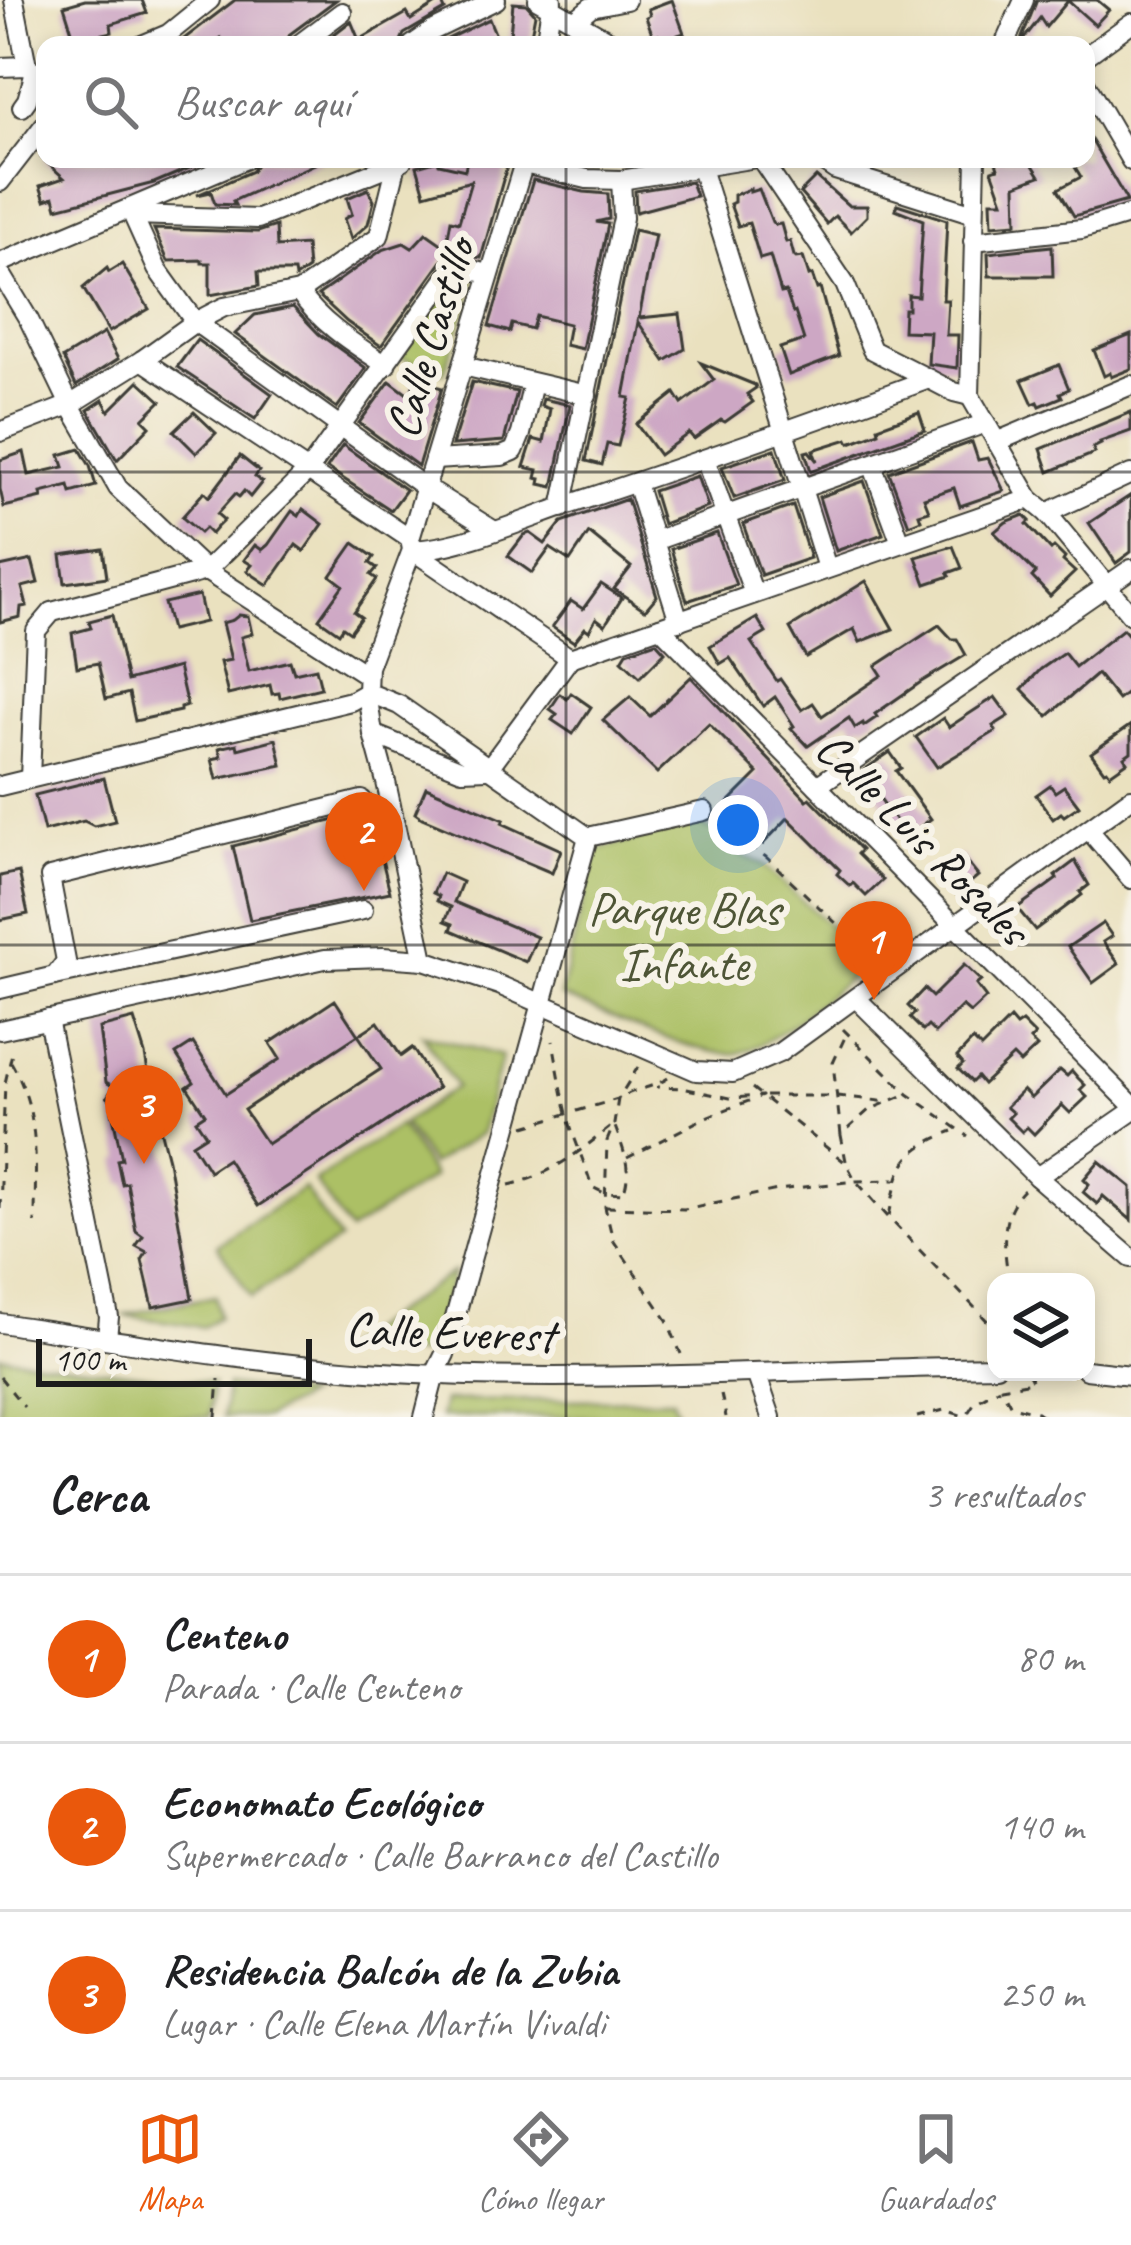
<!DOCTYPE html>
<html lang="es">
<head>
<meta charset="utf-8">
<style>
	body { margin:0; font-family:Caveat,sans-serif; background:#f6f6f6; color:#202124 }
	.controls { position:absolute; right:36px; bottom:36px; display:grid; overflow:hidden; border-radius:24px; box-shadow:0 6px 18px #0003 }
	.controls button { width:108px; height:108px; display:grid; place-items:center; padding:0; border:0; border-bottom:3px solid #e0e0e0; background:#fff; color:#202124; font:60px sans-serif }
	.scale { position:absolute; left:36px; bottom:30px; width:276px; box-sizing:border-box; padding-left:12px; border:6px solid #1c1c1c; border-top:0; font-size:33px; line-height:42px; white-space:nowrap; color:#1c1c1c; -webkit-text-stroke:9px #f7f3e8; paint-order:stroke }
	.you { position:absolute; left:738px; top:825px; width:42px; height:42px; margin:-30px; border:9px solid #fff; border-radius:50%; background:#1a73e8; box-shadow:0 0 0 18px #1a73e833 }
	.badge { display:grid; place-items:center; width:78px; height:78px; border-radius:50%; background:#ea580c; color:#fff; font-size:39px; font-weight:700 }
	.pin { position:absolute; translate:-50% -99px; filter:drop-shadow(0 3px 6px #0008) }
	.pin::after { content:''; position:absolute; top:63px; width:42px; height:36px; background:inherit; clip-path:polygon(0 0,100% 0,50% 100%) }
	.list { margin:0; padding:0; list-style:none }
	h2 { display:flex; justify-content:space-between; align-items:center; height:156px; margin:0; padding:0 48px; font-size:51px }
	h2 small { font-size:39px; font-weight:400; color:#757577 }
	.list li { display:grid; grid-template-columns:78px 1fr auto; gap:36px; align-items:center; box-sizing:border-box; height:168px; padding:0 48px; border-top:3px solid #e0e0e0 }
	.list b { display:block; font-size:45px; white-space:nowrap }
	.list p { margin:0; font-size:39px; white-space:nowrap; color:#757577 }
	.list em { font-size:39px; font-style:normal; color:#757577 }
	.icon { flex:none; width:66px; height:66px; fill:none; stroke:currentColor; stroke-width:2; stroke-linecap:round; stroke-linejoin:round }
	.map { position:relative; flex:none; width:1131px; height:1417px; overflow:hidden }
	.search { position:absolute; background:#fff; box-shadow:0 6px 18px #0003; left:36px; right:36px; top:36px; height:132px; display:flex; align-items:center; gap:30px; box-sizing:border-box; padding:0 42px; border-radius:24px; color:#757577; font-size:45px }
	.sheet { height:660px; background:#fff }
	nav { display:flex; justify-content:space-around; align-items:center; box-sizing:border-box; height:168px; border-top:3px solid #e0e0e0; background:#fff; font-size:33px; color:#757577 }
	nav a { display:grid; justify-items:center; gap:6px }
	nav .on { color:#ea580c }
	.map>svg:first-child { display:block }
	.green { fill:#acc065; stroke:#646e40; stroke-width:3 }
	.building { fill:#cda7c4; fill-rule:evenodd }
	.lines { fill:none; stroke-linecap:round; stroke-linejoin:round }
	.minor-casing { stroke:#3b3a34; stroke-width:22 }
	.path { stroke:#3b3a34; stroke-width:3; stroke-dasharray:9 9; stroke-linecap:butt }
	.minor { stroke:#fff; stroke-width:18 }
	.grid { fill:none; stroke:#1c1c1c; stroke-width:3; stroke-opacity:0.55 }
	.labels { text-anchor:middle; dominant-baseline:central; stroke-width:12; stroke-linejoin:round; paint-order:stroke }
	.street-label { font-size:48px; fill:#1c1c1c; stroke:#f7f3e8 }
	.park-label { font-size:48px; fill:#4e5536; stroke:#f7f3e8 }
</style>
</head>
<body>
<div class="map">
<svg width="1131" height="1417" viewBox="0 0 1131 1417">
	<rect width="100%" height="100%" fill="#f7f3e8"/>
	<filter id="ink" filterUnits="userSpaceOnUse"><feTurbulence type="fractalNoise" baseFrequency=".00833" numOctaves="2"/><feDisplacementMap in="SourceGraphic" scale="24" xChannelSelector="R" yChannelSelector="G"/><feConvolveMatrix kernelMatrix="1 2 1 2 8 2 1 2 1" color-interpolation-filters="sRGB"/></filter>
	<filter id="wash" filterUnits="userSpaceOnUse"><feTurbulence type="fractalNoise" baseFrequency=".004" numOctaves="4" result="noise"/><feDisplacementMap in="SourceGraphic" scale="48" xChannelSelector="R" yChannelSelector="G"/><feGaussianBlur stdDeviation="2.7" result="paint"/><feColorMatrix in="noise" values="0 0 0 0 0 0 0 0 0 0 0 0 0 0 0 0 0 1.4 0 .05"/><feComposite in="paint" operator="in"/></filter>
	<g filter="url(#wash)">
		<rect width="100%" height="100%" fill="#eae1bf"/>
		<g class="green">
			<path d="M459,278L475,281L444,373L399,357Z"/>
			<path d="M696,823L720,833L739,854L761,863L869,962C835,988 778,1044 738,1053C704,1060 597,1010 560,996L596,850Z"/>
			<path d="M422,1034L502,1056L481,1133L431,1165L403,1123L456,1087Z"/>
			<path d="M400,1125L433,1177L349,1232L315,1181Z"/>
			<path d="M304,1188L339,1240L251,1297L217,1245Z"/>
			<path d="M453,1272L433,1346L420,1354L340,1349Z"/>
			<path d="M215,1296L219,1317L203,1327L123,1315Z"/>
			<path d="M0,1356L213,1383L209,1417H5L0,1411Z"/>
			<path d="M227,1385L307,1396L266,1417H223Z"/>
			<path d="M672,1399L678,1417H440L444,1401Z"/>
		</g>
		<g id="blocks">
			<g class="building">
				<path d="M85,0H142L147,13L111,24L112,32L75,41L64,6Z"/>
				<path d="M235,0H336L290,34L285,45H226L221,38L212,45H176Z"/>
				<path d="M672,0L684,33L661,41L658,35L653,36L646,17L650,15L648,9Z"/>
				<path d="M1037,0H1097L1109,10L1095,25L1068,1L1046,27L1040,18L1019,45Z"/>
				<path d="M441,1L445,10L404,34L399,45H320L351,21L359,40L407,13L411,20Z"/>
				<path d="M513,3L526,4L535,14L529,45H509Z"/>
				<path d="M489,19L500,45H436L439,43Z"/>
				<path d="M1086,131L1127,201L1074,216L1058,189L1081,177L1070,159H1086Z"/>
				<path d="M43,159H211L154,183L57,208L54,197L45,200L40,186L64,178Z"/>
				<path d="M259,159H326L233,201L235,205L215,204L211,192L197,195L252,171Z"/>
				<path d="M467,159H509L481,258L457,253L445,257L381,346L347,322L318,295L382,250L404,243L412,248L426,233L446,247L451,220L459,222L471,181L425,194L417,166L438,160L439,164L465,170Z"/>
				<path d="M995,159H1029L1040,176L1016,185L1017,223L992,225L991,201H1003L992,170L998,168Z"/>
				<path d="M816,177L849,206H867V216L851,232L835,216L827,224L800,193Z"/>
				<path d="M533,180L584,192L608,194L609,219L596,222L608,224L582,349L565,345L569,324L536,316L532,329L512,324L510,332L489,326Z"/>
				<path d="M691,182L696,196L636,212L635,191Z"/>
				<path d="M368,189L374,201L368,224L351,239L344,219L352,214L347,198Z"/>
				<path d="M750,189V192L759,189L772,222L775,225L781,224L786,242L790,241L794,256L796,258L803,257L809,276L812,275L817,289L820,288L839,356L789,375L780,348L804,340L795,312L793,313L786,292L781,293L770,256L760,259L749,223L738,226L730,204L734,202V195Z"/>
				<path d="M897,204L947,220L943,300H948L946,335H958L957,368L928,364L930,332L903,331L904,309H908V295L918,296L923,220L895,209Z"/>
				<path d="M276,226L277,247L306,245L308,269L295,278L294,272H258L259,286L210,295V263H202V260L168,261L154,229L258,232Z"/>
				<path d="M634,230L655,235L639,318L680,314L685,349L665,361L638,322L624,397L630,398L618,446L607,444L602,465L586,461Z"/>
				<path d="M1052,246L1053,276H989L988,253Z"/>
				<path d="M122,264L149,309L109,332L83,288L107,268L109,272Z"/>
				<path d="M293,307L319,334L366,368L337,408L235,334L255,315Z"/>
				<path d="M104,333L118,359L76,386L63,358Z"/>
				<path d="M1131,335V369L1111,377L1110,373L1104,376L1094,350Z"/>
				<path d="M197,340L272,394L255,419L177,367Z"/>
				<path d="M701,363L755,385L756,388L747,394L753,402L725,422L721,420L694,439L689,433L659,455L636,424L675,393L682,404L714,380Z"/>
				<path d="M1059,365L1069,389L1060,393L1062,397L1040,406L1038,402L1033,404L1022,380Z"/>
				<path d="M415,380L442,388L418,466L359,423L390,381L410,396Z"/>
				<path d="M139,381L161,401L143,419L150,426L117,460L88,410L103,400L109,411Z"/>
				<path d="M472,382L517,392L504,441L452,445Z"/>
				<path d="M543,399L570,405L553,487L540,484L541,479L536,478L538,470L524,467L533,439L544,442L550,409L541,406Z"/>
				<path d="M194,412L216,433L196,453L174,431Z"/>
				<path d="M919,412L925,430L811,471L805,452L809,451L817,461L813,450L848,439L850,443L879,432L878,427Z"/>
				<path d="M1131,412V431L1100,442L1101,444L1093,448L1095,453L1049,472L1041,449Z"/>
				<path d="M972,442L978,460L988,458L1004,491L960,506L954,488L924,498L929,511L919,514L921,520L909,525L889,472Z"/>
				<path d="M343,445L406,490L391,510L327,468Z"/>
				<path d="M80,449L90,466L96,486L71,493L69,486L41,493L42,498L4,507L0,489V460L24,452L29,475L64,467L60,455Z"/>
				<path d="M775,449L785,480L734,498L722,467Z"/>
				<path d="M240,456L259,471L255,477L262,482L250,497L244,491L239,497L235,494L217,514L224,520L217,527L211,534L205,528L200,533L182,517L204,492L209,497Z"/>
				<path d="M697,476L708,507L663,524L653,491Z"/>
				<path d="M864,481L883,534L836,551L819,497Z"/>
				<path d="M1131,495V552L1116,563L1089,523Z"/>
				<path d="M627,499L657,596L645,610L614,589L631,567L589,533L570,561L550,548L532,573L508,556L524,535L530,533L545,544L562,522Z"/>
				<path d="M793,506L810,558L761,575L743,524Z"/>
				<path d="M303,509L323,524L304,551L296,545L268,585L247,571L252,565L244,560L255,545L262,550L268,545L292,511L299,516Z"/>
				<path d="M1024,515L1030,521L1027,524L1051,550L1054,547L1065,558L1063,561L1075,572L1050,596L1032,577L1036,573L994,532L1006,522Z"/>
				<path d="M717,533L736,585L687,601L671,549Z"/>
				<path d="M354,543L374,557L370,563L377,568L371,575L377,579L354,612L361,617L350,632L343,627L339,633L319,619L343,585L331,576Z"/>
				<path d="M953,546L962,568L948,573L950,576L926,584L916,557Z"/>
				<path d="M103,549L107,577L65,583L61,555Z"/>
				<path d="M32,560L38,583L22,587L27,606L21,607L20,617L0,622V567Z"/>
				<path d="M866,581L893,629L860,642L854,629L806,657L790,628Z"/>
				<path d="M601,584L622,598L605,625L596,618L589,631L585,628L574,642L552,627L571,601L583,609Z"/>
				<path d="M199,595L205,622L171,630L164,603Z"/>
				<path d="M112,615L127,681L178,667L187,706L180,708V711L135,721L129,693L106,699L98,663L77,667L72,633L91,628L89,621Z"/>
				<path d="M239,615L248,616L252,634L241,637L249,671L290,661L294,673L316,668L321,688L280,698L279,693L272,694L270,685L228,695L220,662L231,660L222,623L233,620Z"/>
				<path d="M757,618L766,633L751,642L777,681L780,679L802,710L813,703L822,716L882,675L876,666L939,625L952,639H957L966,655L921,682L875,714L877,717L864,726L863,723L855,728L849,718L808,746L791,728L794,726L775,697L763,706L730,658L720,664L710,646Z"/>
				<path d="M1123,629L1131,638V690L1118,700L1097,674L1048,716L1022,689L1041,669L1064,653L1075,667Z"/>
				<path d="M656,642L665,652L640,677L622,660L627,652Z"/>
				<path d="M691,677L807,800L810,798L861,850L857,854L883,880L866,896L853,883L850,886L837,874L840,870L788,818L763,844L725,806L758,773L709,724L657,773L603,720L630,697L650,716Z"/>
				<path d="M571,693L591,707L573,734L552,720L557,714L550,709L560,694L567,699Z"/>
				<path d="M995,697L1009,716L993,726L996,731L937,767L916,737L943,718L949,727Z"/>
				<path d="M1131,725V752L1124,757L1127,762L1110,774L1107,770L1104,771L1091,753Z"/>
				<path d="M276,739L282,765L217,779L212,759L221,757L219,748L237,744L238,749Z"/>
				<path d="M890,752L901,768L896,771L931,819L907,836L861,772Z"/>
				<path d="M104,778L115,821L94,826L84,821L44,831L35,795Z"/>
				<path d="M1050,785L1055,792L1064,786L1079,806L1064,816L1061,813L1053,819L1036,795Z"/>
				<path d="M426,787L504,820L502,823L561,850L552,873L422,818L415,813Z"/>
				<path d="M370,811L390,892L250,920L233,846Z"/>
				<path d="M961,855L978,876L956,894L943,877L950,871L946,867Z"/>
				<path d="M1075,861L1089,885L1080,892L1082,895L1035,930L1017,908L1057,879L1055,876Z"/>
				<path d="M19,872L28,914L0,920V876Z"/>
				<path d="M442,873L462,882L454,902L537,937L526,962L451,930L453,924L445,921L451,907L437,901L439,896L433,893Z"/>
				<path d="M1103,923L1112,936L1103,942L1119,964L1093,983L1068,947Z"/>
				<path d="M964,965L981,981L976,985L986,998L970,1013L962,1006L935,1033L928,1026L923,1031L910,1018L915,1013L908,1006L924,989L932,997Z"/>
				<path d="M335,1000L358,1035L378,1022L401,1056L412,1048L438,1088L258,1206L227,1159L209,1171L192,1144L206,1135L196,1120L205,1114L187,1087L194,1082L176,1054L193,1043L226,1094L280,1059L270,1043ZM358,1035L381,1069L267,1144L244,1110Z"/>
				<path d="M134,1019L145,1054L153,1101L168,1160L192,1299L153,1307L142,1260L147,1252L136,1246L143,1236L136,1231L127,1183L122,1184L117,1160L122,1159L112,1111L117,1104L107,1097L114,1087L106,1082L99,1028Z"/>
				<path d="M1010,1019L1016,1026L1022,1022L1035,1035L1030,1040L1037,1047L1020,1063L1013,1056L983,1084L977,1077L972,1082L958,1069L963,1064L957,1057L973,1040L981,1048Z"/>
				<path d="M1060,1070L1067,1076L1072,1071L1078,1078L1085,1085L1080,1090L1087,1097L1070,1113L1062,1105L1034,1134L1027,1127L1022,1132L1008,1118L1013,1113L1006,1107L1023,1090L1031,1098Z"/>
				<path d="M1099,1161L1131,1187V1220L1103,1196L1097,1204L1083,1192L1089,1184L1084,1179Z"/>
			</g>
		</g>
	</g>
	<g filter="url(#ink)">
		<use href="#blocks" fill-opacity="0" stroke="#3b3a34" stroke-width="3"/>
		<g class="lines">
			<defs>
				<g id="minor">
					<path d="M14,0L27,66"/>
					<path d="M538,0L617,45"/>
					<path d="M574,21L591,7L626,0"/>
					<path d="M142,45L168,34L210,0"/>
					<path d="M298,45L342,12"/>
					<path d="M412,45L432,31L496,0"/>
					<path d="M545,45L552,0"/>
					<path d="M1004,45L1024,0"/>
					<path d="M1086,56L1131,23"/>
					<path d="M0,67L27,66L35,72L45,71"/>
					<path d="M1086,84L1131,161"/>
					<path d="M22,107L27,100L35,72"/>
					<path d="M761,159L845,284L872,350L929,379"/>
					<path d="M819,159L835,170L974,214"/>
					<path d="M976,159L970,396L1030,499L1047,513L1131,615"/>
					<path d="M524,164L587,179L621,180L750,159"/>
					<path d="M700,165L827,568"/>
					<path d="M0,182L45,124"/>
					<path d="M130,209L157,269L195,322L426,488L493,530"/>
					<path d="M133,215L258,219L402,161"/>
					<path d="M973,241L1082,229L1131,214"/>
					<path d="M5,261L246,159"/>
					<path d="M3,277L29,320L70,405L118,488L206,571L367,675"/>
					<path d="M299,292C321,324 354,344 386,365"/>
					<path d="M142,360L410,539"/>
					<path d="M463,366L587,395"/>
					<path d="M0,432L70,405L142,360L195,322L224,307L299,292L379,236L397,163L394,159"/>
					<path d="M996,442L1131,385"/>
					<path d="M705,459L754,594"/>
					<path d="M434,460L502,456L514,451L521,434L533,383"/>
					<path d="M872,464L901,543"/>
					<path d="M636,483L679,621"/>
					<path d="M562,508L623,218L621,180"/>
					<path d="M1047,513L1131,474"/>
					<path d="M654,541L986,423"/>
					<path d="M412,550C461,548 524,520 571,504C691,464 810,423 929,379L954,392L970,396"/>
					<path d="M412,550L570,658"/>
					<path d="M660,627L1131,1104"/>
					<path d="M367,692L399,705L588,837L445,1354L435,1374L424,1417"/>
					<path d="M373,734L462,770L488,769L570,658L1030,499"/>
					<path d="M30,778L36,631L52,612L206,571L309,470L455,266L489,274"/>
					<path d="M0,786L351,701L367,692"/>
					<path d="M817,786L1131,569"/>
					<path d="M1089,830L1131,879"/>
					<path d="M588,837L704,811"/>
					<path d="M424,960L386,782L373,734L367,692L368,667L412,550L410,539L525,159"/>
					<path d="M55,976L363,910"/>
					<path d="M0,989L55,976L66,961L50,877L362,800"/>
					<path d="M856,998L1037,1177L1131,1258"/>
					<path d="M48,1019L109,1317L107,1339"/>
					<path d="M0,1030L325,959L383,957L424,960L499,985L696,1071L733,1073L779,1053L1131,798"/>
					<path d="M1037,1177L1131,1112"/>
					<path d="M0,1323C138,1344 276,1367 415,1374C608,1383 802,1369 996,1366"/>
					<path d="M1086,1370L1131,1375"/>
					<path d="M756,1373L771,1417"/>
				</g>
			</defs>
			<use href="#minor" class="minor-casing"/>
			<g class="path">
				<path d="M720,823L766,857L874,959"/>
				<path d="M843,1029L908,1094L968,1136"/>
				<path d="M11,1062C41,1113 35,1166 35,1223"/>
				<path d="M668,1078C652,1089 634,1088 618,1099L614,1124L607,1141L605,1207L613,1240L667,1320L681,1354"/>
				<path d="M752,1088L846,1163L856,1181L889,1218L996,1330"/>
				<path d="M765,1096H837L889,1102"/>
				<path d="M525,1126L618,1099L638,1067"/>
				<path d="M841,1135L833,1063L846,1035"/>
				<path d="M627,1158L706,1117L762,1096L730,1098L682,1088L657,1087"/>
				<path d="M846,1161L841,1135L869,1110L907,1094"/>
				<path d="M509,1185C550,1176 582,1150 614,1124C623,1148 633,1170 623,1194L604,1193L592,1187C585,1164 576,1144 569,1121C562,1095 558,1068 553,1041"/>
				<path d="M606,1207L684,1209L778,1190L856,1181L896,1180"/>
				<path d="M0,1208L5,1083L13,1049"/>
				<path d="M889,1216C900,1164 901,1152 953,1131"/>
				<path d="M1009,1282C1004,1249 998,1216 1024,1190"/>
				<path d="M1028,1372L1033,1382L1001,1387L1011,1406L1037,1412L1044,1417"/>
				<path d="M0,1377L24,1407"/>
				<path d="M721,1394L726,1417"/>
				<path d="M216,1417L219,1379"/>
				<path d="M917,1417L944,1410L961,1415L968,1413L975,1402L999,1388"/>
			</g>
			<use href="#minor" class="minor"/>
		</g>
	</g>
	<path class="grid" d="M566,0V45M566,159V1417M0,472H1131M0,945H1131"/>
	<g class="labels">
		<g class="street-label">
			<text transform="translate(430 338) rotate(-73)">Calle Castillo</text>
			<text transform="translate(923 838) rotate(45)">Calle Luis Rosales</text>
			<text transform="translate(450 1332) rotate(2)">Calle Everest</text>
		</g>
		<g class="park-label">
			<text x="684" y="909">Parque Blas<tspan x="684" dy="55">Infante</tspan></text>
		</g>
	</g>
</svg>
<div class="controls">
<button><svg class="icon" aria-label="layers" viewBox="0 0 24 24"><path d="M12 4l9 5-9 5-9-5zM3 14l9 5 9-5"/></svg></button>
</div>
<div class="scale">100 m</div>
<div class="you"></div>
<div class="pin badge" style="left:874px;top:1000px">1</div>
<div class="pin badge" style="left:364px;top:891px">2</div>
<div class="pin badge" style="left:144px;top:1164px">3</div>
<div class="search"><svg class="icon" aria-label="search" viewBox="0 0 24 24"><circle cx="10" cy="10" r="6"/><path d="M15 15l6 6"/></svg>Buscar aquí</div>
</div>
<section class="sheet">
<h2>Cerca<small>3 resultados</small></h2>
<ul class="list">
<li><span class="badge">1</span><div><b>Centeno</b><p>Parada · Calle Centeno</p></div><em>80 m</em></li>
<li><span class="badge">2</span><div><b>Economato Ecológico</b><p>Supermercado · Calle Barranco del Castillo</p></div><em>140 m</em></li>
<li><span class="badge">3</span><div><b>Residencia Balcón de la Zubia</b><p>Lugar · Calle Elena Martín Vivaldi</p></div><em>250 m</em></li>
</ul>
</section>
<nav>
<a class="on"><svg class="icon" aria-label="map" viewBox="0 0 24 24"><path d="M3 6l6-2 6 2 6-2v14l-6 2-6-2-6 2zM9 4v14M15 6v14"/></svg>Mapa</a>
<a><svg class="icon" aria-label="directions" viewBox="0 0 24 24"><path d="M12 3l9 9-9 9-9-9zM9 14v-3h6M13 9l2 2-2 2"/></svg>Cómo llegar</a>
<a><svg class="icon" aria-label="saved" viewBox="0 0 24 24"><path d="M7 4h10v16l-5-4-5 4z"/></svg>Guardados</a>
</nav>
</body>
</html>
